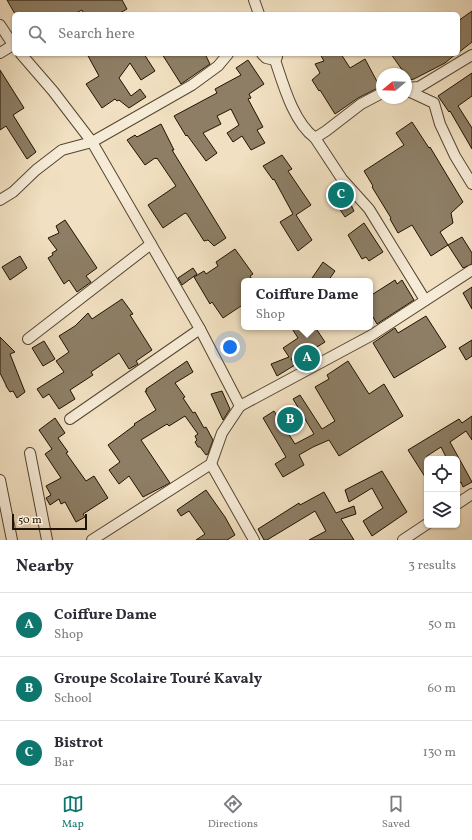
<!DOCTYPE html>
<html lang="en">
<head>
<meta charset="utf-8">
<style>
	body { margin:0; font-family:Vollkorn,serif; background:#f2f2f3; color:#2b2b33 }
	.controls { position:absolute; right:12px; bottom:12px; display:grid; overflow:hidden; border-radius:6px; box-shadow:0 1px 3px #0004 }
	.controls button { width:36px; height:36px; display:grid; place-items:center; padding:0; border:0; border-bottom:1px solid #e1e1e2; background:#fff; color:#2b2b33; font:20px sans-serif }
	.compass { position:absolute; left:376px; top:68px; width:36px; height:36px; border-radius:50%; background:#fff; box-shadow:0 1px 3px #0004; rotate:251deg }
	.scale { position:absolute; left:12px; bottom:10px; width:75px; box-sizing:border-box; padding-left:4px; border:2px solid #211301; border-top:0; font-size:11px; line-height:14px; white-space:nowrap; color:#211301; -webkit-text-stroke:3px #f6ebd7; paint-order:stroke }
	.you { position:absolute; left:230px; top:347px; width:14px; height:14px; margin:-10px; border:3px solid #fff; border-radius:50%; background:#1a73e8; box-shadow:0 0 0 6px #1a73e833 }
	.badge { display:grid; place-items:center; width:26px; height:26px; border-radius:50%; background:#0f766e; color:#fff; font-size:13px; font-weight:700 }
	.pin { position:absolute; translate:-50% -50%; border:2px solid #fff; box-shadow:0 1px 4px #0006 }
	.popup { position:absolute; left:241px; top:278px; width:132px; height:52px; box-sizing:border-box; display:grid; place-content:center; border-radius:6px; background:#fff; filter:drop-shadow(0 1px 3px #0005); font-size:13px; white-space:nowrap; color:#7c7c81 }
	.popup b { font-size:15px; color:#2b2b33 }
	.popup::after { content:''; position:absolute; left:50%; top:100%; margin-left:-8px; border:8px solid transparent; border-top-color:#fff }
	.list { margin:0; padding:0; list-style:none }
	h2 { display:flex; justify-content:space-between; align-items:center; height:52px; margin:0; padding:0 16px; font-size:17px }
	h2 small { font-size:13px; font-weight:400; color:#7c7c81 }
	.list li { display:grid; grid-template-columns:26px 1fr auto; gap:12px; align-items:center; box-sizing:border-box; height:64px; padding:0 16px; border-top:1px solid #e1e1e2 }
	.list b { display:block; font-size:15px; white-space:nowrap }
	.list p { margin:0; font-size:13px; white-space:nowrap; color:#7c7c81 }
	.list em { font-size:13px; font-style:normal; color:#7c7c81 }
	.icon { flex:none; width:22px; height:22px; fill:none; stroke:currentColor; stroke-width:2; stroke-linecap:round; stroke-linejoin:round }
	.map { position:relative; flex:none; width:472px; height:540px; overflow:hidden }
	.search { position:absolute; background:#fff; box-shadow:0 1px 3px #0004; left:12px; right:12px; top:12px; height:44px; display:flex; align-items:center; gap:10px; box-sizing:border-box; padding:0 14px; border-radius:6px; color:#7c7c81; font-size:15px }
	.sheet { height:244px; background:#fff }
	nav { display:flex; justify-content:space-around; align-items:center; box-sizing:border-box; height:56px; border-top:1px solid #e1e1e2; background:#fff; font-size:11px; color:#7c7c81 }
	nav a { display:grid; justify-items:center; gap:2px }
	nav .on { color:#0f766e }
	.map>svg:first-child { display:block }
	.building { fill:#8d7e65; stroke:#211301 }
	.lines { fill:none; stroke-linecap:round; stroke-linejoin:round }
	.street-casing { stroke:#554631; stroke-width:12 }
	.street { stroke:#f6ebd7; stroke-width:10 }
</style>
</head>
<body>
<div class="map">
<svg width="472" height="540" viewBox="0 0 472 540">
	<rect width="100%" height="100%" fill="#f1e0c1"/>
	<filter id="stains"><feTurbulence type="fractalNoise" baseFrequency=".005" numOctaves="4"/><feColorMatrix values="0 0 0 0 .2 0 0 0 0 .09 0 0 0 0 .02 0 0 0 .5 -.17"/></filter>
	<radialGradient id="worn" r=".72"><stop offset=".6" stop-color="#630" stop-opacity="0"/><stop offset="1" stop-color="#630" stop-opacity=".3"/></radialGradient>
	<g class="building">
		<path d="M7,0H122L127,9L118,14H84L82,10L74,14H15Z"/>
		<path d="M472,11V42L458,53V21Z"/>
		<path d="M87,54H144L155,71L141,80L130,63L119,78L131,96L140,89L146,97L129,108L119,100L117,101L115,99L102,108L86,84L99,76Z"/>
		<path d="M162,54H205L210,64L181,84Z"/>
		<path d="M320,54H341L350,68L365,59L380,87L358,98L335,114L320,90L319,91L312,80L320,73L315,64L324,61Z"/>
		<path d="M391,54H456L445,63L414,79L406,81V74H405Z"/>
		<path d="M248,60L264,84L249,94L251,98L248,99L263,127L257,130L265,143L251,150L242,136L233,142L227,133L239,125L231,109L217,116L221,124L203,133L217,153L206,161L187,135L186,136L174,116L217,93L215,89L241,75L236,68Z"/>
		<path d="M0,70L24,108L13,115L36,152L27,159L6,126L0,130Z"/>
		<path d="M472,73V96L458,106L472,128V149L450,111L449,112L438,96Z"/>
		<path d="M412,122L429,148L430,147L463,202L451,213L453,223L440,232L448,245L431,256L412,225L398,233L390,219L391,218L372,187L373,186L364,171L404,145L396,133Z"/>
		<path d="M161,124L174,150H172L226,238L214,246L208,240L204,241L187,214L185,213L163,228L148,205L176,186L157,158L156,159L155,158L145,165L127,140L135,135L137,137Z"/>
		<path d="M282,155L292,169L288,171L311,205L296,215L312,240L298,251L280,222L293,214L274,179L273,180L263,166Z"/>
		<path d="M348,199L354,211L345,217L337,205Z"/>
		<path d="M65,220L97,268L86,276L91,282L77,292L69,280L64,284L48,258L53,255L52,253L57,250L48,238L59,233L56,226Z"/>
		<path d="M364,223L383,252L369,261L366,257L362,259L348,235Z"/>
		<path d="M462,237L472,253V264L463,268L448,245Z"/>
		<path d="M235,249L253,274L250,276L253,281H244V304L223,318L212,302L210,304L194,277L204,271L206,274L218,266L216,262Z"/>
		<path d="M20,256L27,268L10,280L2,267Z"/>
		<path d="M323,262L335,271L328,281H310Z"/>
		<path d="M193,268L197,274L182,285L178,278Z"/>
		<path d="M395,280L397,284L402,280L414,300L377,324L370,312V296Z"/>
		<path d="M472,287V309L463,293Z"/>
		<path d="M122,299L133,314L130,315L152,350L136,361L138,364L129,369L119,353L91,372L93,375L70,390L75,399L59,409L49,394L43,398L37,389L64,372L56,361L69,352L59,336L75,326L88,313L92,319Z"/>
		<path d="M426,316L446,347L394,378L373,343L395,328L398,333Z"/>
		<path d="M291,327H315L325,342L309,352L307,349L305,351L304,349L291,359L295,365L277,376L271,364L289,357L283,348L298,338Z"/>
		<path d="M0,337L15,352L10,354L25,392L17,398L13,391L10,392L6,386V385L0,373Z"/>
		<path d="M472,340V356L466,360L459,348Z"/>
		<path d="M44,341L55,359L43,366L32,348Z"/>
		<path d="M187,361L193,372L175,383L185,397L183,398L193,413L195,412L204,428L206,427L213,440L208,454L206,455L200,447H198L195,442L197,440L195,436L198,434L185,416L169,426L167,424L141,440L170,483L143,497L129,476L119,484L109,470L120,462L108,445L135,425L134,424L156,410L145,391H147L146,389Z"/>
		<path d="M348,361L369,394L384,384L403,416L339,456L329,440L313,447L299,455L304,465L283,477L275,464L286,457L263,418L274,411L295,444L314,434L293,399L300,395L322,429L335,421L315,387L329,379L327,375Z"/>
		<path d="M222,391L230,409L223,420L211,394Z"/>
		<path d="M472,416V440L466,431L450,442L472,482L463,487L461,482L457,485V459H447L441,447L427,456V480L408,450L459,419L462,423Z"/>
		<path d="M55,418L65,433L58,438L68,452L66,453L86,481L94,476L108,498L83,514L85,517L76,522L65,502L61,504L59,499L50,505L46,498L51,495L46,486L61,478L45,454L52,449L39,430Z"/>
		<path d="M382,471L407,512L372,536L363,521L383,508L372,488L349,502L345,490Z"/>
		<path d="M206,490L225,517L235,535L227,540H196L205,534L189,511L181,516L177,510Z"/>
		<path d="M324,492L336,513L354,506L356,514L341,519L354,540H309L326,531L315,511L267,540H264L258,529L299,503L300,505Z"/>
	</g>
	<g class="lines">
		<defs>
			<g id="street">
				<path d="M254,0L259,14"/>
				<path d="M0,25L14,46"/>
				<path d="M0,53L13,45"/>
				<path d="M21,54L53,91L92,142L200,329L240,406L222,433L211,464L92,540"/>
				<path d="M262,54L266,58L275,60L277,57"/>
				<path d="M273,54C282,80 292,121 315,138L326,131L361,104L382,93"/>
				<path d="M406,88L419,87L472,55"/>
				<path d="M406,90L434,103L440,124L455,156L472,184"/>
				<path d="M315,138L342,179L369,209L425,300"/>
				<path d="M0,200L13,192L36,170L62,150L92,142L164,101L192,85L218,66L228,54"/>
				<path d="M28,339L151,244"/>
				<path d="M240,406L372,335L472,270"/>
				<path d="M70,419L200,329"/>
				<path d="M30,453L47,540"/>
				<path d="M211,464L254,540"/>
				<path d="M0,480L12,540"/>
				<path d="M457,504L472,494"/>
				<path d="M403,540L427,524"/>
			</g>
		</defs>
		<use href="#street" class="street-casing"/>
		<use href="#street" class="street"/>
	</g>
	<rect width="100%" height="100%" filter="url(#stains)"/>
	<rect width="100%" height="100%" fill="url(#worn)"/>
</svg>
<div class="controls">
<button><svg class="icon" aria-label="locate" viewBox="0 0 24 24"><circle cx="12" cy="12" r="6"/><path d="M12 2v4M12 18v4M2 12h4M18 12h4"/></svg></button>
<button><svg class="icon" aria-label="layers" viewBox="0 0 24 24"><path d="M12 4l9 5-9 5-9-5zM3 14l9 5 9-5"/></svg></button>
</div>
<svg class="compass" viewBox="-18 -18 36 36"><path d="M0-13l5 13h-10z" fill="#e53935"/><path d="M0 13l5-13h-10z" fill="#7c7c81"/></svg>
<div class="scale">50 m</div>
<div class="you"></div>
<div class="pin badge" style="left:307px;top:358px">A</div>
<div class="popup"><b>Coiffure Dame</b>Shop</div>
<div class="pin badge" style="left:290px;top:420px">B</div>
<div class="pin badge" style="left:341px;top:195px">C</div>
<div class="search"><svg class="icon" aria-label="search" viewBox="0 0 24 24"><circle cx="10" cy="10" r="6"/><path d="M15 15l6 6"/></svg>Search here</div>
</div>
<section class="sheet">
<h2>Nearby<small>3 results</small></h2>
<ul class="list">
<li><span class="badge">A</span><div><b>Coiffure Dame</b><p>Shop</p></div><em>50 m</em></li>
<li><span class="badge">B</span><div><b>Groupe Scolaire Touré Kavaly</b><p>School</p></div><em>60 m</em></li>
<li><span class="badge">C</span><div><b>Bistrot</b><p>Bar</p></div><em>130 m</em></li>
</ul>
</section>
<nav>
<a class="on"><svg class="icon" aria-label="map" viewBox="0 0 24 24"><path d="M3 6l6-2 6 2 6-2v14l-6 2-6-2-6 2zM9 4v14M15 6v14"/></svg>Map</a>
<a><svg class="icon" aria-label="directions" viewBox="0 0 24 24"><path d="M12 3l9 9-9 9-9-9zM9 14v-3h6M13 9l2 2-2 2"/></svg>Directions</a>
<a><svg class="icon" aria-label="saved" viewBox="0 0 24 24"><path d="M7 4h10v16l-5-4-5 4z"/></svg>Saved</a>
</nav>
</body>
</html>
